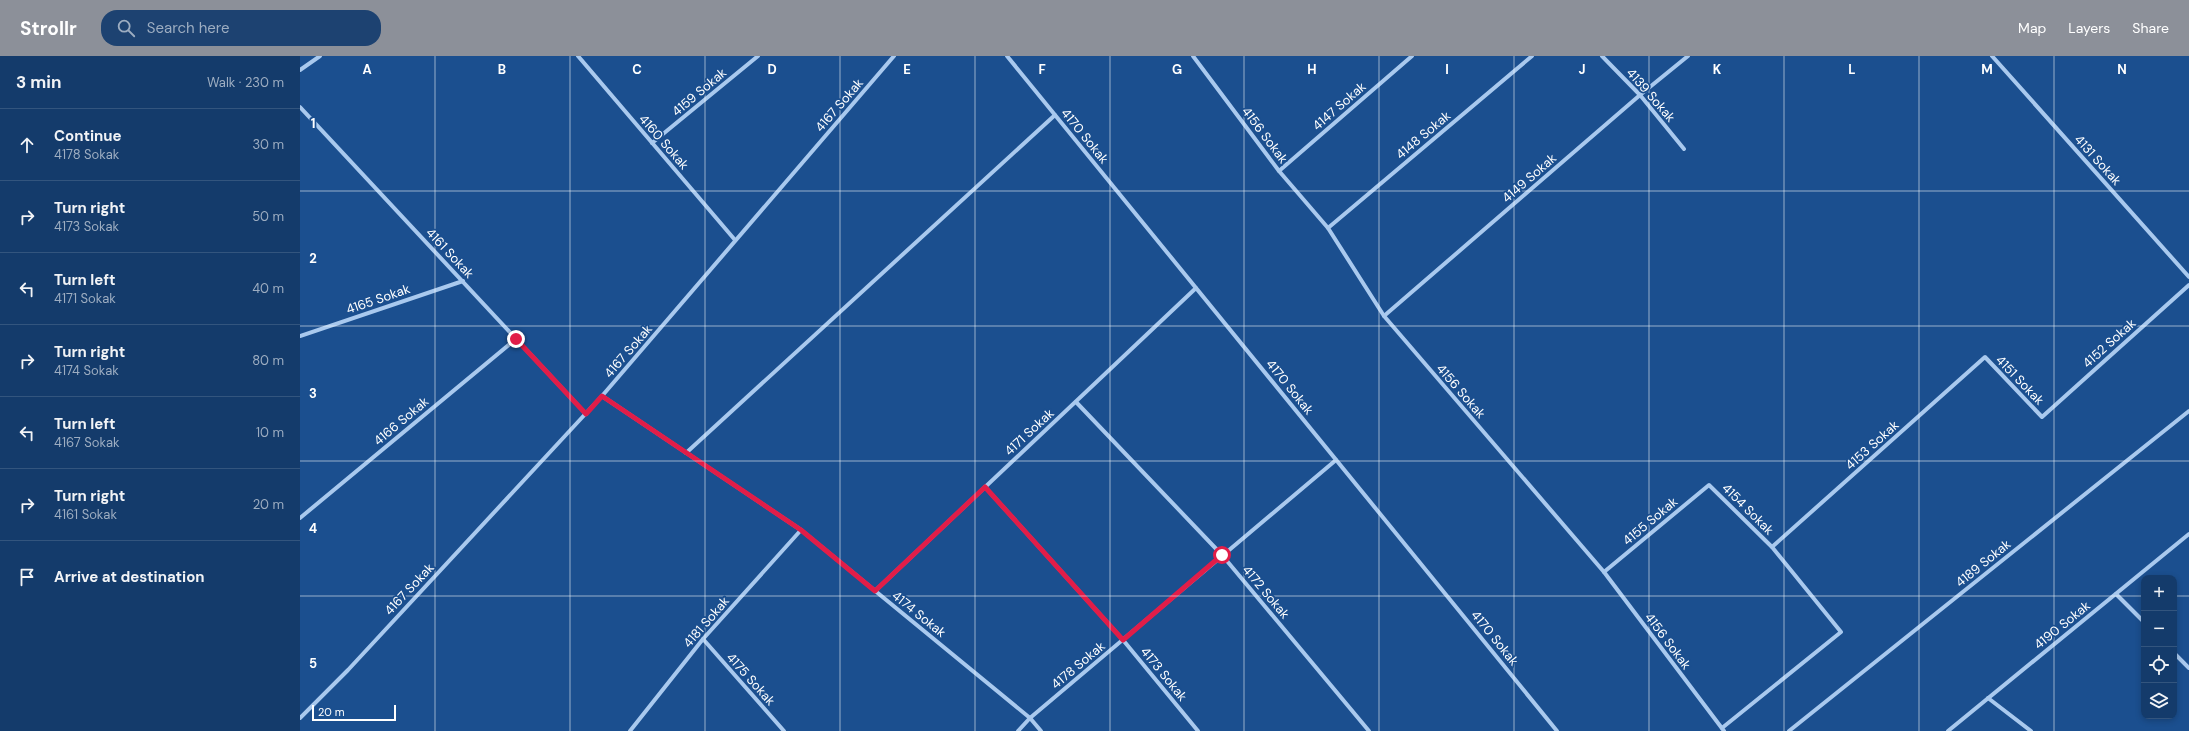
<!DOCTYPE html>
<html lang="en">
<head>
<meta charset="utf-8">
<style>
	body { margin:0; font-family:"DM Sans",sans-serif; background:#1d4271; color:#f1f3f6 }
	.controls { position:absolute; right:12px; bottom:12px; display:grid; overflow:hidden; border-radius:8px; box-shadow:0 2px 6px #0003 }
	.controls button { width:36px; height:36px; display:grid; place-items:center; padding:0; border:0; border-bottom:1px solid #33557e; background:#143b6b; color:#f1f3f6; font:20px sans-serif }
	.scale { position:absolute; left:12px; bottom:10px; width:84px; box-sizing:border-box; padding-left:4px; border:2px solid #fff; border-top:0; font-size:11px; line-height:14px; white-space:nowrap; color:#fff; -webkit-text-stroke:3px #1b4f8f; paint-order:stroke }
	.stop { position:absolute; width:12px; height:12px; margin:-9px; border:3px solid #e11d48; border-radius:50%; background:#fff }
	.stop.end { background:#e11d48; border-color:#fff; box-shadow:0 1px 4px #0008 }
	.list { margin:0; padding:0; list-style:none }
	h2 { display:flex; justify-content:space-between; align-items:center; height:52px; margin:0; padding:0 16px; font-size:17px }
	h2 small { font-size:13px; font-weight:400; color:#9dadc1 }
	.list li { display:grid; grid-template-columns:26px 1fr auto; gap:12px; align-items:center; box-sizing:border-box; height:72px; padding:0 16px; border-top:1px solid #33557e }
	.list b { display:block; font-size:15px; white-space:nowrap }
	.list p { margin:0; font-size:13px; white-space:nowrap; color:#9dadc1 }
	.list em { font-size:13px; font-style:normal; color:#9dadc1 }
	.icon { flex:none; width:22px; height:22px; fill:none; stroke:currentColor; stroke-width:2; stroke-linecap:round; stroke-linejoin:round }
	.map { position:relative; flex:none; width:1889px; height:675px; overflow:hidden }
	header { display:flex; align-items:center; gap:24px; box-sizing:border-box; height:56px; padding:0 20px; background:#8c9099; color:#fff }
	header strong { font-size:19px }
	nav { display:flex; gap:22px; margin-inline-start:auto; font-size:14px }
	.search { width:280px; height:36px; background:#1d4271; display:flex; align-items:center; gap:10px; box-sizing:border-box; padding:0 14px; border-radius:16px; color:#9dadc1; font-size:15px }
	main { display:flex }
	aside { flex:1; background:#143b6b }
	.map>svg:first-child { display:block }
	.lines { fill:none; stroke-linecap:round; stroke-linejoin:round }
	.street { stroke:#a9c9ee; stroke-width:4 }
	.route { stroke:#e11d48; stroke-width:5 }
	.grid { fill:none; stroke:#fff; stroke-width:1; stroke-opacity:0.55 }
	.labels { text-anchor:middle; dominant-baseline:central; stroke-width:3.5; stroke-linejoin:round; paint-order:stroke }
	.street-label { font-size:13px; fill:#fff; stroke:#1b4f8f }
	.grid-label { font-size:13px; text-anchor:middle; font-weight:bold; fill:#fff; stroke:#1b4f8f; stroke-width:3.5; stroke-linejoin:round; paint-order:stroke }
</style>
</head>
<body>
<header>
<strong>Strollr</strong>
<div class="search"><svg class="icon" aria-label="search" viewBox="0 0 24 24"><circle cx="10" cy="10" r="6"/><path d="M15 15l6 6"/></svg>Search here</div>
<nav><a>Map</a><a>Layers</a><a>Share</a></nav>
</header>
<main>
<aside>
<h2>3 min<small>Walk · 230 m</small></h2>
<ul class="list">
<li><svg class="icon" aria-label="ahead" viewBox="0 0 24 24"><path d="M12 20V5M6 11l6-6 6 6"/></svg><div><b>Continue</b><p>4178 Sokak</p></div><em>30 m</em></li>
<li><svg class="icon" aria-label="right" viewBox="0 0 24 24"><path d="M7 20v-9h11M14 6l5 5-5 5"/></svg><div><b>Turn right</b><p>4173 Sokak</p></div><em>50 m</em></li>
<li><svg class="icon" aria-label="left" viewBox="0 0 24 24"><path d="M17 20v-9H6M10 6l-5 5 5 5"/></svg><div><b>Turn left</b><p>4171 Sokak</p></div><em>40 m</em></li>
<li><svg class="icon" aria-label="right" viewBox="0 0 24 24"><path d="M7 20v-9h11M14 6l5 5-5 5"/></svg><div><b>Turn right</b><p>4174 Sokak</p></div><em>80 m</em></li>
<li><svg class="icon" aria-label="left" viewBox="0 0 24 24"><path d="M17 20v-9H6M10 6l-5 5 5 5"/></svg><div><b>Turn left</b><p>4167 Sokak</p></div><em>10 m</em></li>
<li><svg class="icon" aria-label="right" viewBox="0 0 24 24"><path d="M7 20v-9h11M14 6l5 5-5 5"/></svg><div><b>Turn right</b><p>4161 Sokak</p></div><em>20 m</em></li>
<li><svg class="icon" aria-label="arrive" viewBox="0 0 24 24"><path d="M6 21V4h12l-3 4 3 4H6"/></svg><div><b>Arrive at destination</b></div></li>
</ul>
</aside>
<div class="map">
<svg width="1889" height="675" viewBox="0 0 1889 675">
	<rect width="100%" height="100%" fill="#1b4f8f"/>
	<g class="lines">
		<g class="street">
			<path d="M278,0L435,184"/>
			<path d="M707,0L1257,675"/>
			<path d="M893,0L979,115L1028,172L1084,260L1304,516L1424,675"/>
			<path d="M1302,0L1340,39L1384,93"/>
			<path d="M1692,0L1889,221"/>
			<path d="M0,14L20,0"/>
			<path d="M0,51L286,358"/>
			<path d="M352,87L458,0"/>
			<path d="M979,115L1112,0"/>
			<path d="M1028,172L1232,0"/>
			<path d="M1084,260L1340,39L1388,0"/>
			<path d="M0,280L163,225"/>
			<path d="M302,340L501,474L730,662L741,675"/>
			<path d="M776,346L922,499L1069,675"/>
			<path d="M386,397L755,59"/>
			<path d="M685,431L823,584L898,675"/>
			<path d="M0,462L216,283"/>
			<path d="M1472,491L1685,301L1742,361L1889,229"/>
			<path d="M1304,516L1409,429L1472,491L1541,576L1422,672"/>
			<path d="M575,535L896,232"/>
			<path d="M1816,538L1844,566"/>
			<path d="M403,583L484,675"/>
			<path d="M1874,597L1889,612"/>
			<path d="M1688,642L1731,675"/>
			<path d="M0,662L48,614L302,340L594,0"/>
			<path d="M330,675L403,583L501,474"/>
			<path d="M718,675L730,662L1036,404"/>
			<path d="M1489,675L1889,355"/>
			<path d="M1648,675L1889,478"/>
		</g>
	</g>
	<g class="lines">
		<path class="route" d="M216,283L286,358L302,340L501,474L575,535L685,431L823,584L922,499"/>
	</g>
	<path class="grid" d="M135,0V675M270,0V675M405,0V675M540,0V675M675,0V675M810,0V675M944,0V675M1079,0V675M1214,0V675M1349,0V675M1484,0V675M1619,0V675M1754,0V675M0,135H1889M0,270H1889M0,405H1889M0,540H1844M1874,540H1889"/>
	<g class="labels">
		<g class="street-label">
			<text transform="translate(399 36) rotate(-40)">4159 Sokak</text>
			<text transform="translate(1351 39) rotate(49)">4139 Sokak</text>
			<text transform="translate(539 49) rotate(-49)">4167 Sokak</text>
			<text transform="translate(1039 50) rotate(-41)">4147 Sokak</text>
			<text transform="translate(965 79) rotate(53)">4156 Sokak</text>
			<text transform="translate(1123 79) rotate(-40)">4148 Sokak</text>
			<text transform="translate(785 80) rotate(51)">4170 Sokak</text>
			<text transform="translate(364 86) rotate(49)">4160 Sokak</text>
			<text transform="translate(1798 104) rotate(48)">4131 Sokak</text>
			<text transform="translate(1229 122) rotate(-41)">4149 Sokak</text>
			<text transform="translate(150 197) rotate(47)">4161 Sokak</text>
			<text transform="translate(78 243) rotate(-19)">4165 Sokak</text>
			<text transform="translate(1809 287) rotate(-42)">4152 Sokak</text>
			<text transform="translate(328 295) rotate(-49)">4167 Sokak</text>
			<text transform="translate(1720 324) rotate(46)">4151 Sokak</text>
			<text transform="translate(990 331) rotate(51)">4170 Sokak</text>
			<text transform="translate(1161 335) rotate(49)">4156 Sokak</text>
			<text transform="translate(101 365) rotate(-40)">4166 Sokak</text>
			<text transform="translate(729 376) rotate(-43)">4171 Sokak</text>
			<text transform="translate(1572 389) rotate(-42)">4153 Sokak</text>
			<text transform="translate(1448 453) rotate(45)">4154 Sokak</text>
			<text transform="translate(1350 465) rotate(-40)">4155 Sokak</text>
			<text transform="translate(1683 507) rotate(-39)">4189 Sokak</text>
			<text transform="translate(109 533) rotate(-47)">4167 Sokak</text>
			<text transform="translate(966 536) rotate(50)">4172 Sokak</text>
			<text transform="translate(619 558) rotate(39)">4174 Sokak</text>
			<text transform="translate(406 566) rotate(-49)">4181 Sokak</text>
			<text transform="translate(1762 569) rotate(-39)">4190 Sokak</text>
			<text transform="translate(1195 582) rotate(51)">4170 Sokak</text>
			<text transform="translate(1368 585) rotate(53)">4156 Sokak</text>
			<text transform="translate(778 609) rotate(-40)">4178 Sokak</text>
			<text transform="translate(864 618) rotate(51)">4173 Sokak</text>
			<text transform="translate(451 623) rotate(48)">4175 Sokak</text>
		</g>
	</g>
	<g class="grid-label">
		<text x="67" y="18">A</text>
		<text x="202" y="18">B</text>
		<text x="337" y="18">C</text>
		<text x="472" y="18">D</text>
		<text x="607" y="18">E</text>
		<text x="742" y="18">F</text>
		<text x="877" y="18">G</text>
		<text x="1012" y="18">H</text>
		<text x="1147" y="18">I</text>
		<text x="1282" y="18">J</text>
		<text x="1417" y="18">K</text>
		<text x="1552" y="18">L</text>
		<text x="1687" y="18">M</text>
		<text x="1822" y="18">N</text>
		<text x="13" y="72">1</text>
		<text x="13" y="207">2</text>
		<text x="13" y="342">3</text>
		<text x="13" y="477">4</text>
		<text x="13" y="612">5</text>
	</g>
</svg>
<div class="controls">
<button>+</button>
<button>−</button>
<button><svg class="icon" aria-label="locate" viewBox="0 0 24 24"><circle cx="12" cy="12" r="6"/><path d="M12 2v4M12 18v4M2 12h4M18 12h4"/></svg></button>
<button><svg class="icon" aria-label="layers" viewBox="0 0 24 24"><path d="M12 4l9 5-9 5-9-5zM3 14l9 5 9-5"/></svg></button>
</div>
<div class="scale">20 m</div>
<div class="stop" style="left:922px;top:499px"></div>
<div class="stop end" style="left:216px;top:283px"></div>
</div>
</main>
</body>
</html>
